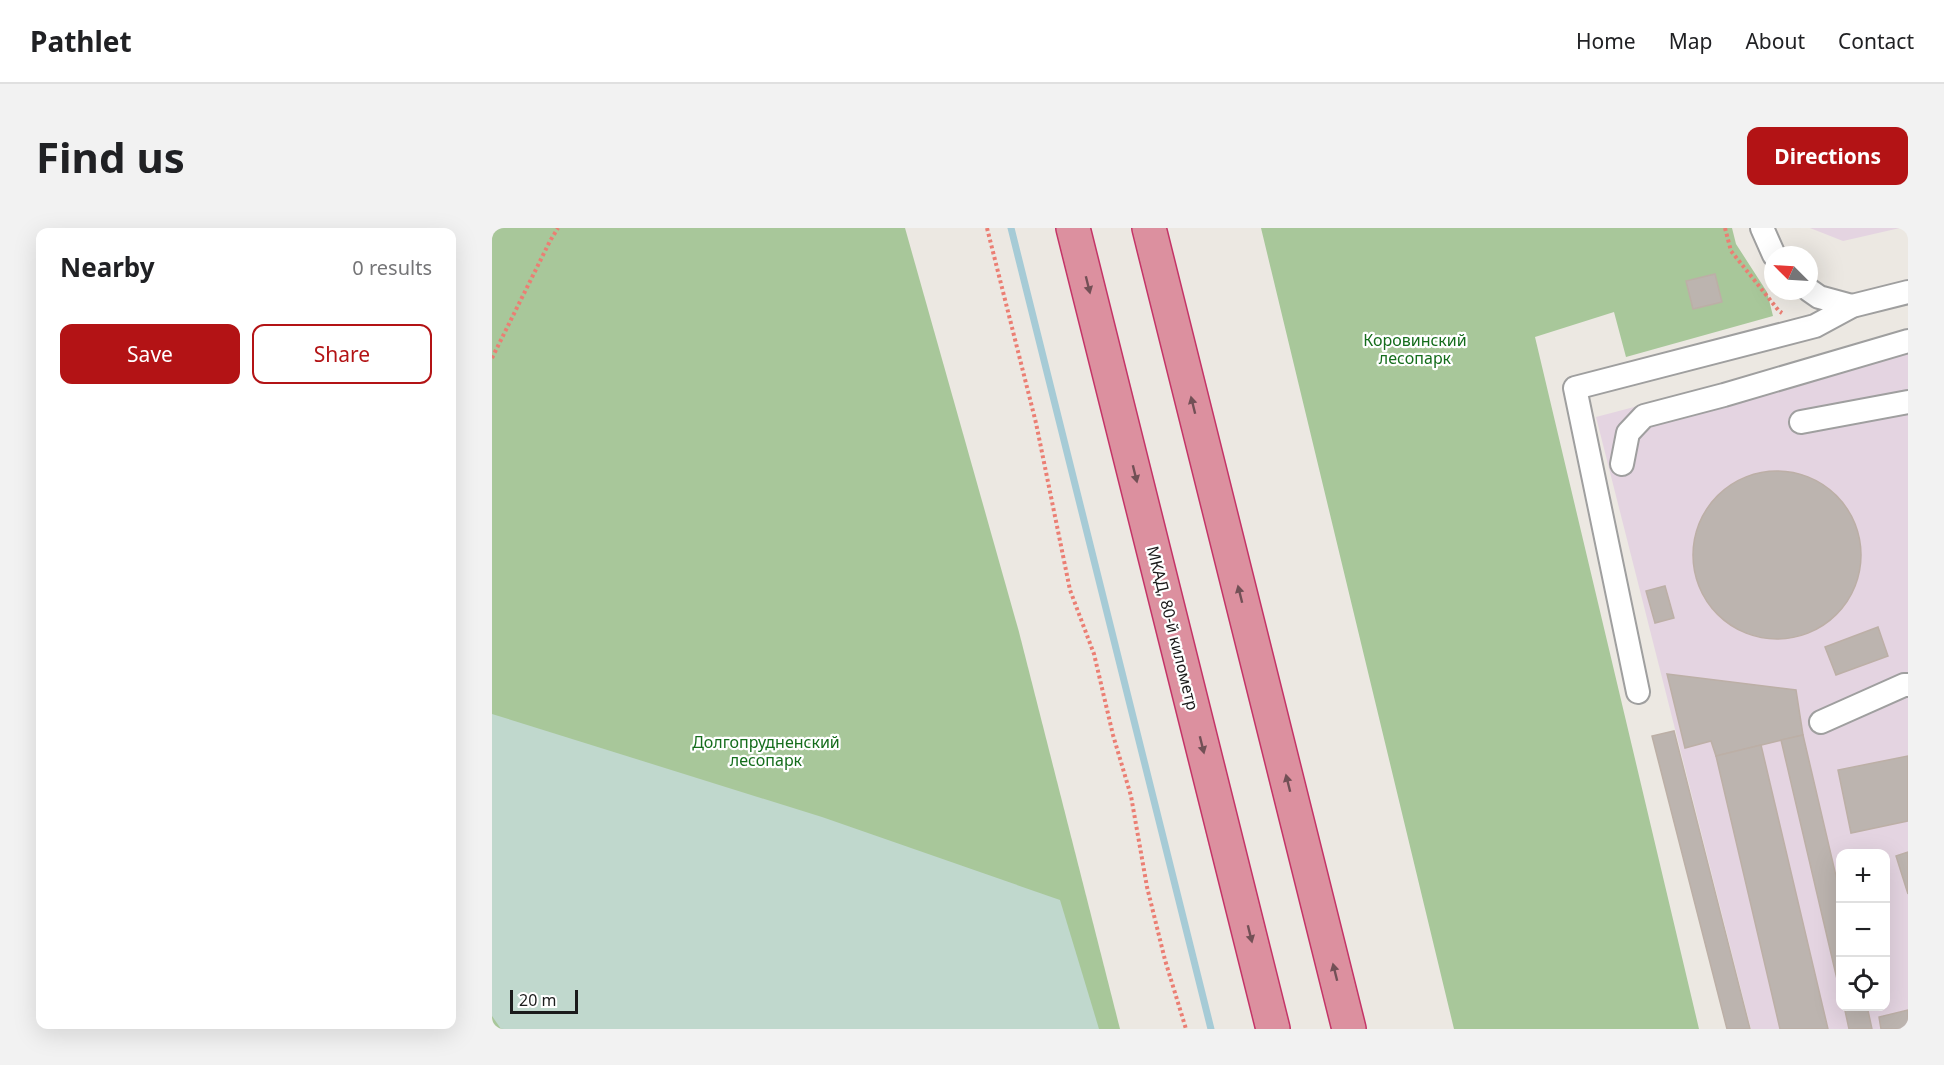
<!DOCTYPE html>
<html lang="en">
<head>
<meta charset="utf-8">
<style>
	body { margin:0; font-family:"Noto Sans",sans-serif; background:#f2f2f2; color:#202124 }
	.controls { position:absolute; right:18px; bottom:18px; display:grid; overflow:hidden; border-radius:12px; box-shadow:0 6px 24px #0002 }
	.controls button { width:54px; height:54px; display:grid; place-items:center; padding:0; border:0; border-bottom:2px solid #e0e0e0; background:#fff; color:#202124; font:30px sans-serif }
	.compass { position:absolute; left:1272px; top:18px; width:54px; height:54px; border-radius:50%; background:#fff; box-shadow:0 6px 24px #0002; rotate:294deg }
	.scale { position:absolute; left:18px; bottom:15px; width:68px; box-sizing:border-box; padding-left:6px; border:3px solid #1b1b1b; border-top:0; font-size:16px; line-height:21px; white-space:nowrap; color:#1b1b1b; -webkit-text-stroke:4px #fff; paint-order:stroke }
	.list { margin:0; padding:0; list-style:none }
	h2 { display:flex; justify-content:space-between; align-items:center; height:78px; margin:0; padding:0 24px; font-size:26px }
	h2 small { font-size:20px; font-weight:400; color:#757577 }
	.actions { display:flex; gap:12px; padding:18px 24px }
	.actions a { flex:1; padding:14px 0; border:2px solid #b31315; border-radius:12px; text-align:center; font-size:21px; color:#b31315 }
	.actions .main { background:#b31315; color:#fff }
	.icon { flex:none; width:33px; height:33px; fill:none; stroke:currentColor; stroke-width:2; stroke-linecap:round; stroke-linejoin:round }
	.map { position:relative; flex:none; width:1416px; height:801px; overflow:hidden; border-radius:12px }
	header { display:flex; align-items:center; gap:36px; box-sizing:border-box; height:84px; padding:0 30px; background:#fff; border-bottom:2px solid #e0e0e0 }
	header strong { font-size:28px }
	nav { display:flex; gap:33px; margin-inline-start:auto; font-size:21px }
	.intro { display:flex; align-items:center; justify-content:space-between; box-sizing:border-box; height:144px; padding:0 36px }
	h1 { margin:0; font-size:42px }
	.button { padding:15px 27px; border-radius:12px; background:#b31315; color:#fff; font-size:21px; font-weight:700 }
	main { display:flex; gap:36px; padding:0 36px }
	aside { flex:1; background:#fff; border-radius:12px; box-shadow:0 6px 24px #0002 }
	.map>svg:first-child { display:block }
	.industrial { fill:#e4d4e1; fill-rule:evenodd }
	.forest { fill:#a8c79a }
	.wetland { fill:#c0d8cd }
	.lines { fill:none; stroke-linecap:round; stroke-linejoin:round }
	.stream { stroke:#a6cbd6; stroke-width:7 }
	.building { fill:#bcb4af; stroke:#bcafa6; stroke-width:1.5 }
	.minor-casing { stroke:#9f9f9f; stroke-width:26 }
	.highway-casing { stroke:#c43467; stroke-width:36 }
	.path { stroke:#eb7e73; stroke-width:4; stroke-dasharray:3 3; stroke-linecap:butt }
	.minor { stroke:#fff; stroke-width:22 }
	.highway { stroke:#dc909f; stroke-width:33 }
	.oneway { fill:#725056 }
	.labels { text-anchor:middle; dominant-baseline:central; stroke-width:4.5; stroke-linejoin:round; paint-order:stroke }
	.park-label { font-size:16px; fill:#156d1c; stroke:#fff }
	.street-label { font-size:16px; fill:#1b1b1b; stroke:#fff }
</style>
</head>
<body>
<header>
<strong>Pathlet</strong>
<nav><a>Home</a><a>Map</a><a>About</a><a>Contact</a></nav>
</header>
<div class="intro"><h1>Find us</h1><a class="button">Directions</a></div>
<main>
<aside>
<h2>Nearby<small>0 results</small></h2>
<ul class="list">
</ul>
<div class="actions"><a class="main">Save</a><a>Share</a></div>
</aside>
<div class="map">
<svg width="1416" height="801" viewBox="0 0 1416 801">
	<rect width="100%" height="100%" fill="#ece8e2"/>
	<g class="industrial">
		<path d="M1318,0H1408L1351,13Z"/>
		<path d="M1416,107V801H1259L1104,189ZM1348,626H1394V778H1348Z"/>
	</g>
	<g class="forest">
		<path d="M0,0H413L527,404L628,801H0Z"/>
		<path d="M769,0H1240L1244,16L1275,64L1281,88L1134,129L1122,84L1043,109L1207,801H962Z"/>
	</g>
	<path class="wetland" d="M0,486L330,589L568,672L607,801H9L0,788Z"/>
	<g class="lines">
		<path class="stream" d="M519,0L719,801"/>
	</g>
	<g class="building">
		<path d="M1223,46L1230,74L1201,81L1194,53Z"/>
		<circle cx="1285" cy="327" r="84"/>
		<path d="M1173,358L1182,390L1163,395L1154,363Z"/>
		<path d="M1386,399L1396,428L1344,447L1333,419Z"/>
		<path d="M1175,446L1304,462L1311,507L1224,528L1219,513L1193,520Z"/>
		<path d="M1182,503L1258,801H1235L1160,508Z"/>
		<path d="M1311,507L1348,665V764L1289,512Z"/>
		<path d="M1269,517L1336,801H1288L1224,528Z"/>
		<path d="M1416,528V593L1359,605L1346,542Z"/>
		<path d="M1416,624V666L1404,628Z"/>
		<path d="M1352,778H1375L1380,801H1357Z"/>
		<path d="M1416,782V801H1389L1387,789Z"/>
	</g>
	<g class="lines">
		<defs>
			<g id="minor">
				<path d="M1270,0L1282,27"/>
				<path d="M1317,62L1327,69L1360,78"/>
				<path d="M1309,194L1416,174"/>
				<path d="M1130,236L1136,205L1152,188L1232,167L1416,113"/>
				<path d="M1146,464L1083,160L1323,98L1360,78L1416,64"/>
				<path d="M1329,494L1412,457H1416"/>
			</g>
			<g id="highway">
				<path d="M581,0L781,801"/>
				<path d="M657,0L857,801"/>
			</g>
		</defs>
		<use href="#minor" class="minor-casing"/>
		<use href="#highway" class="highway-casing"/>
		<g class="path">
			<path d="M495,0L544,195L578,362L602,426L621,507L639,568L655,659L673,732L694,801"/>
			<path d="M1233,0L1239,23L1287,83L1290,85"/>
			<path d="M0,130L58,13L66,0"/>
		</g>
		<use href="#minor" class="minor"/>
		<use href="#highway" class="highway"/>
	</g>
	<defs><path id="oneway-solid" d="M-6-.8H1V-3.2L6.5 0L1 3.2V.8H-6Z" transform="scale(1.5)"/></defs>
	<g class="oneway">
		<use href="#oneway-solid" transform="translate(596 57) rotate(76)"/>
		<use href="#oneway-solid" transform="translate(701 177) rotate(-104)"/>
		<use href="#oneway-solid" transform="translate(643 246) rotate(76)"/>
		<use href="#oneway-solid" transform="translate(748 366) rotate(-104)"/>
		<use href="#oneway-solid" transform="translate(710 517) rotate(76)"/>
		<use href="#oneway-solid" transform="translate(796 555) rotate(-104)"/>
		<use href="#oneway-solid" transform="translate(758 706) rotate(76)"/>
		<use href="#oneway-solid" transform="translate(843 744) rotate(-104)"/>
	</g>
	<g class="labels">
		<g class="park-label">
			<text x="923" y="112">Коровинский<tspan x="923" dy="18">лесопарк</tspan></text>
			<text x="274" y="514">Долгопрудненский<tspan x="274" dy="18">лесопарк</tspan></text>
		</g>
		<g class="street-label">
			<text transform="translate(681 400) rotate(76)">МКАД, 80-й километр</text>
		</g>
	</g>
</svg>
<div class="controls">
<button>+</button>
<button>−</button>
<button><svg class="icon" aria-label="locate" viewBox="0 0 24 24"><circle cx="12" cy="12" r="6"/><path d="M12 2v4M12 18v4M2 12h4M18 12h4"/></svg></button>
</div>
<svg class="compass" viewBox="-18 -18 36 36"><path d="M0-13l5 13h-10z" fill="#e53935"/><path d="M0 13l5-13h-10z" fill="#757577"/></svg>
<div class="scale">20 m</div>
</div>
</main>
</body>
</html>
